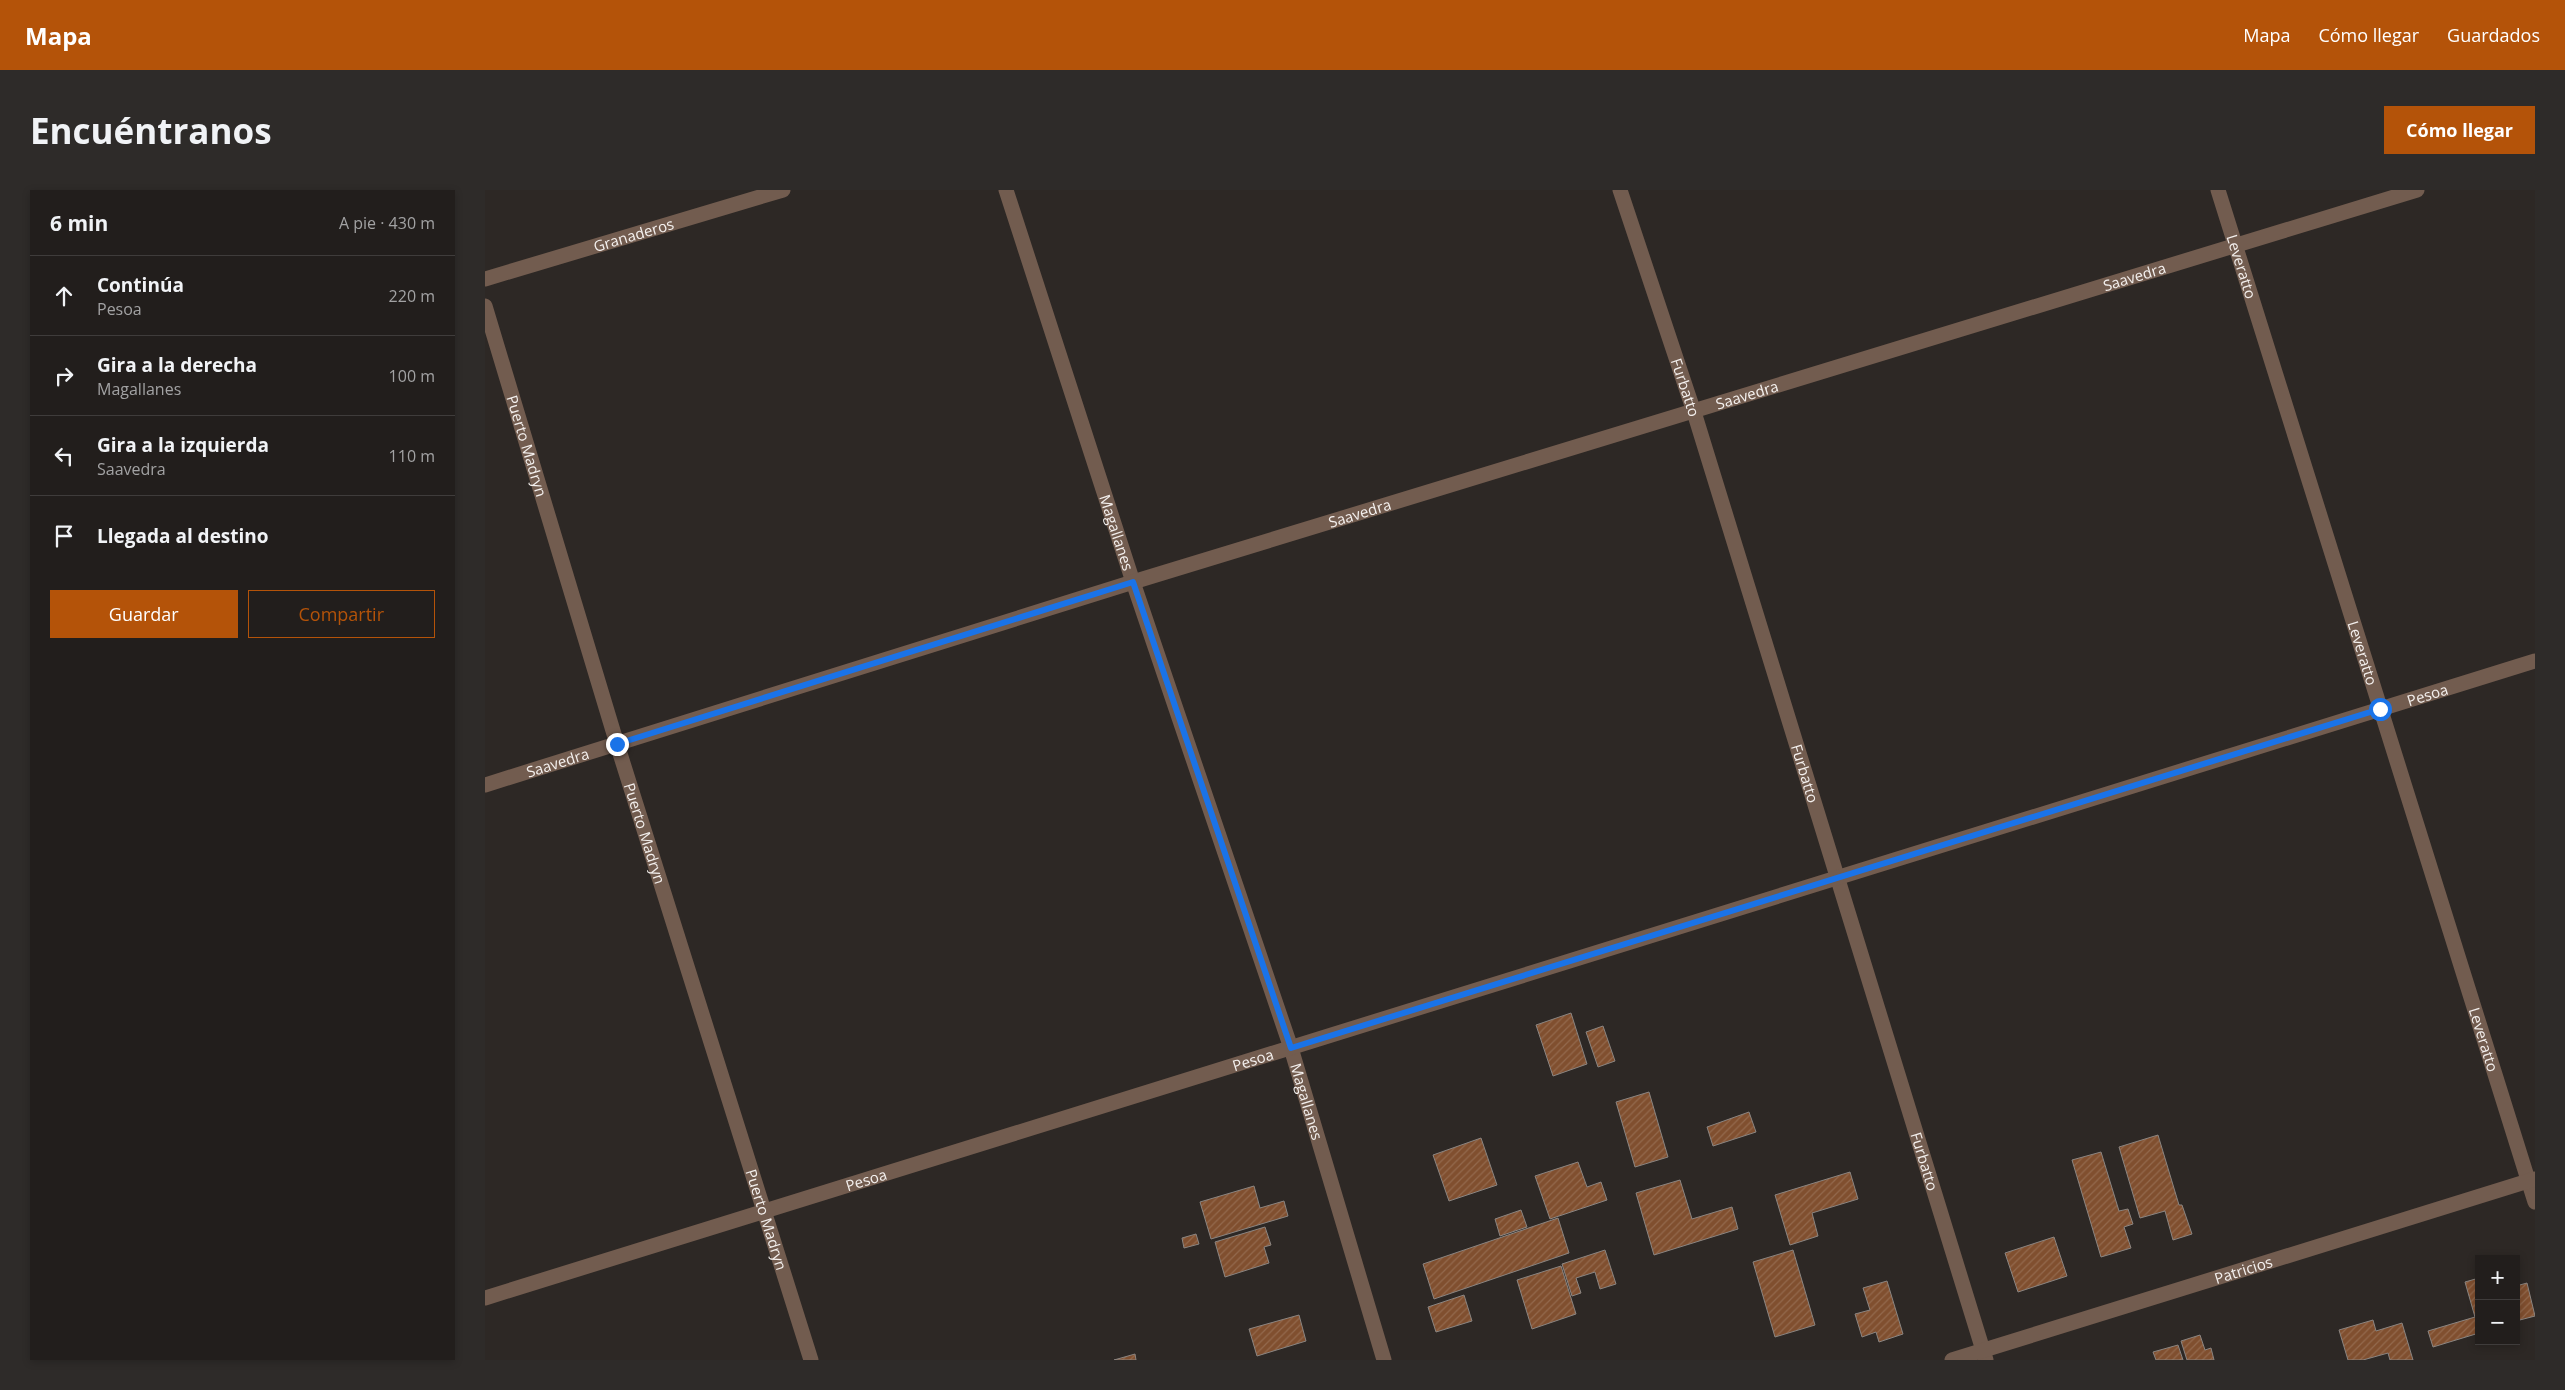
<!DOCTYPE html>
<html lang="es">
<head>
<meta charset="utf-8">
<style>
	body { margin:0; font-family:"Open Sans",sans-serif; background:#2e2b29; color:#f1f3f6 }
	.controls { position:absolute; right:15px; bottom:15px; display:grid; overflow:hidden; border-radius:0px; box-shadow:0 2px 8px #0003 }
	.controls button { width:45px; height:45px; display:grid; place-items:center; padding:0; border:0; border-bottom:1px solid #3f3c3b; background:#221e1c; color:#f1f3f6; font:25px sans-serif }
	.stop { position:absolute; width:15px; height:15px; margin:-11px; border:4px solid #1a73e8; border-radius:50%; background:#fff }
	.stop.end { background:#1a73e8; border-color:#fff; box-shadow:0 1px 5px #0008 }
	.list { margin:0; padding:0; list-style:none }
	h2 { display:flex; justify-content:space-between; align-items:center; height:65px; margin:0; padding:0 20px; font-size:21px }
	h2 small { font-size:16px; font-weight:400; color:#a2a2a3 }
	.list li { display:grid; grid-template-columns:32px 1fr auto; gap:15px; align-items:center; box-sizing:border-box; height:80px; padding:0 20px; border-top:1px solid #3f3c3b }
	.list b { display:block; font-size:19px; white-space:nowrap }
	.list p { margin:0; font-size:16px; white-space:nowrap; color:#a2a2a3 }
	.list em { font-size:16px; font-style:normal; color:#a2a2a3 }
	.actions { display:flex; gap:10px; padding:15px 20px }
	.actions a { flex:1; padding:11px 0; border:1px solid #b45309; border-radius:0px; text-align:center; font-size:18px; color:#b45309 }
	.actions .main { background:#b45309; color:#fff }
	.icon { flex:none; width:28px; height:28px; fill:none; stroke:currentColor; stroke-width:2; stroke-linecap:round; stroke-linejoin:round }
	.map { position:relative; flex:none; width:2050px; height:1170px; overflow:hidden; border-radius:0px }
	header { display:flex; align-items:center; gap:30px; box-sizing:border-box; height:70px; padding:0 25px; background:#b45309; color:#fff }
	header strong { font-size:24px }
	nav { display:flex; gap:28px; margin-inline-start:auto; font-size:18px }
	.intro { display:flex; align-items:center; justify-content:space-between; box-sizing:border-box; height:120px; padding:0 30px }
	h1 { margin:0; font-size:35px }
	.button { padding:12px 22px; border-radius:0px; background:#b45309; color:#fff; font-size:18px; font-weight:700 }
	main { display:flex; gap:30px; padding:0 30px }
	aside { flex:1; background:#221e1c; border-radius:0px; box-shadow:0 2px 8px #0003 }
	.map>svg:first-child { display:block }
	.building { fill:url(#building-hatch); stroke:#8b8581 }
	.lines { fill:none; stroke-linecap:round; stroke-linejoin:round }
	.street { stroke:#725c4f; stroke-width:15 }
	.route { stroke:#1a73e8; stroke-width:6 }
	.labels { text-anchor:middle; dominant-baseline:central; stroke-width:5; stroke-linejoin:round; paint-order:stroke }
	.street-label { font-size:15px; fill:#f4f0ee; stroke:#141110 }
</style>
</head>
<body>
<header>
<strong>Mapa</strong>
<nav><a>Mapa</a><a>Cómo llegar</a><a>Guardados</a></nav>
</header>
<div class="intro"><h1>Encuéntranos</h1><a class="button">Cómo llegar</a></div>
<main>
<aside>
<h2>6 min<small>A pie · 430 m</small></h2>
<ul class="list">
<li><svg class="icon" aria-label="ahead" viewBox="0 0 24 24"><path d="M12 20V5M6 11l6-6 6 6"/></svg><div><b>Continúa</b><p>Pesoa</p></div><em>220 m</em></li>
<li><svg class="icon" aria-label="right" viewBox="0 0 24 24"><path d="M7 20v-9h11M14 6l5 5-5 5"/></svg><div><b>Gira a la derecha</b><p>Magallanes</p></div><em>100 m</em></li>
<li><svg class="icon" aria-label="left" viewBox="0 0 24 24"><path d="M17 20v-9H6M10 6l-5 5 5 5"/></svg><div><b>Gira a la izquierda</b><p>Saavedra</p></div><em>110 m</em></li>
<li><svg class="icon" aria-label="arrive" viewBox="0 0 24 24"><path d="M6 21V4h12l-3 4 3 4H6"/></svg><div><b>Llegada al destino</b></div></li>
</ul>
<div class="actions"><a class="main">Guardar</a><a>Compartir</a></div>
</aside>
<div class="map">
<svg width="2050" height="1170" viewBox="0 0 2050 1170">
	<defs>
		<pattern id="building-hatch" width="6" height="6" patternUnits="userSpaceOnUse" patternTransform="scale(1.25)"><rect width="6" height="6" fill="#804f2f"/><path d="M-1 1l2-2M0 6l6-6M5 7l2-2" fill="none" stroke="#93694d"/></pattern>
	</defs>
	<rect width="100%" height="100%" fill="#2d2825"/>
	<g class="building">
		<path d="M1086,823L1102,874L1068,886L1051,835Z"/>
		<path d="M1118,836L1130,871L1113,877L1101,842Z"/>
		<path d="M1164,902L1183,967L1150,977L1131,912Z"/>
		<path d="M1264,922L1271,942L1228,956L1222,937Z"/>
		<path d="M1673,945L1694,1015H1697L1707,1044L1688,1050L1680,1021L1655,1028L1634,957Z"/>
		<path d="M996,948L1012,995L964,1011L948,965Z"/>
		<path d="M1616,962L1634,1021L1643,1019L1648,1034L1639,1037L1646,1058L1616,1067L1587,970Z"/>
		<path d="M1093,972L1102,997L1116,992L1122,1010L1065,1029L1050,986Z"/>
		<path d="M1365,982L1373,1009L1327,1023L1333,1046L1305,1055L1290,1005Z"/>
		<path d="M1195,990L1207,1029L1247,1017L1253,1039L1169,1065L1151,1003Z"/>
		<path d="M769,996L775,1018L799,1011L803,1026L726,1049L715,1012Z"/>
		<path d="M1036,1020L1042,1037L1015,1046L1010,1029Z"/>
		<path d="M1073,1028L1084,1063L949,1109L938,1074Z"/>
		<path d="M780,1037L786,1055L779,1057L784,1073L740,1087L730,1052Z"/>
		<path d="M711,1044L714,1054L699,1058L697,1048Z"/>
		<path d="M1569,1047L1582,1086L1533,1102L1520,1063Z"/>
		<path d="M1120,1060L1131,1094L1115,1099L1110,1082L1091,1088L1096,1103L1087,1106L1077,1074Z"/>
		<path d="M1308,1060L1330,1135L1290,1147L1268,1072Z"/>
		<path d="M1076,1076L1091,1124L1047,1139L1032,1090Z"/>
		<path d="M1994,1088V1143L1948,1157L1943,1141L1990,1127L1980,1092Z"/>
		<path d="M1402,1091L1418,1144L1394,1152L1391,1142L1377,1147L1370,1124L1385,1120L1378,1098Z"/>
		<path d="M2042,1093L2050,1126L2031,1131V1096Z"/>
		<path d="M979,1105L987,1131L951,1142L943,1117Z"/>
		<path d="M814,1125L821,1151L772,1166L764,1139Z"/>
		<path d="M1888,1130L1891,1141L1917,1133L1928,1170H1905L1903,1163L1878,1170H1863L1854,1140Z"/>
		<path d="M1715,1145L1720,1160L1726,1158L1729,1170H1702L1696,1151Z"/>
		<path d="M1693,1155L1698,1170H1671L1668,1162Z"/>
		<path d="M650,1164L651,1170H629Z"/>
	</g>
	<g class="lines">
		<g class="street">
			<path id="s1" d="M521,0L648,392L806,858L899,1170"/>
			<path id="s2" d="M1135,0L1209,222L1501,1170"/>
			<path id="s3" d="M1733,0L2050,1012"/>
			<path id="s4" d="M0,89L298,0"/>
			<path id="s5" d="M0,116L132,554L326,1170"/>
			<path id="s6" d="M0,595L648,392L1932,0"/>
			<path id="s7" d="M0,1108L2050,471"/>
			<path id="s8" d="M1467,1170L2050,989"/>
		</g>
	</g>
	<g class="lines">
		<path class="route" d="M132,554L648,392L806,858L1895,519"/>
	</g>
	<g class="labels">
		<g class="street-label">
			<text stroke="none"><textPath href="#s4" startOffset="155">Granaderos</textPath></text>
			<text stroke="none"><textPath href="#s3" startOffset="80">Leveratto</textPath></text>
			<text stroke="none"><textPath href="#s6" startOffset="1726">Saavedra</textPath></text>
			<text stroke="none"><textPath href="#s2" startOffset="208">Furbatto</textPath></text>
			<text stroke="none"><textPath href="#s6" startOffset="1321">Saavedra</textPath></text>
			<text stroke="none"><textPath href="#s5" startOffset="146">Puerto Madryn</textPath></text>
			<text stroke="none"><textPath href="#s6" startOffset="916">Saavedra</textPath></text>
			<text stroke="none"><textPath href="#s1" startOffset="360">Magallanes</textPath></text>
			<text stroke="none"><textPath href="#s3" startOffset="485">Leveratto</textPath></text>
			<text stroke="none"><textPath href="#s7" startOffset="2034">Pesoa</textPath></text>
			<text stroke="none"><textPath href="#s6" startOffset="76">Saavedra</textPath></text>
			<text stroke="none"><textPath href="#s2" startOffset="612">Furbatto</textPath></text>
			<text stroke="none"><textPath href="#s5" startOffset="551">Puerto Madryn</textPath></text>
			<text stroke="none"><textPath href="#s3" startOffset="890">Leveratto</textPath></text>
			<text stroke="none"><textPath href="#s7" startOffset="804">Pesoa</textPath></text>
			<text stroke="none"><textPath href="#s1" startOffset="960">Magallanes</textPath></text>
			<text stroke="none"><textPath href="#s2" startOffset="1018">Furbatto</textPath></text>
			<text stroke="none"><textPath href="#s7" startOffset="399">Pesoa</textPath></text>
			<text stroke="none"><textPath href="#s5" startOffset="956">Puerto Madryn</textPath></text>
			<text stroke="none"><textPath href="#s8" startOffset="305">Patricios</textPath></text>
		</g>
	</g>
</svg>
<div class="controls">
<button>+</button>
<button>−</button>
</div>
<div class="stop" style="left:1895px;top:519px"></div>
<div class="stop end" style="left:132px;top:554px"></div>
</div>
</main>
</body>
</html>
